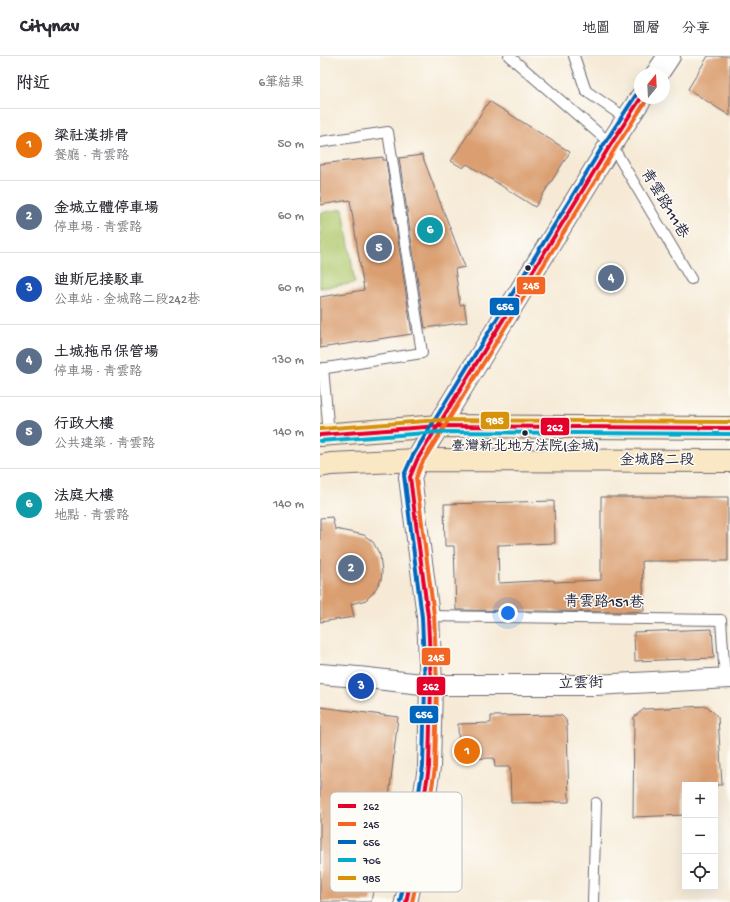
<!DOCTYPE html>
<html lang="zh-TW">
<head>
<meta charset="utf-8">
<style>
	body { margin:0; font-family:"Gochi Hand","LXGW WenKai TC",sans-serif; background:#f7f7f7; color:#2b2b33 }
	.controls { position:absolute; right:12px; bottom:12px; display:grid; overflow:hidden; border-radius:0px; box-shadow:0 4px 16px #0002 }
	.controls button { width:36px; height:36px; display:grid; place-items:center; padding:0; border:0; border-bottom:1px solid #e1e1e2; background:#fff; color:#2b2b33; font:20px sans-serif }
	.compass { position:absolute; left:314px; top:12px; width:36px; height:36px; border-radius:50%; background:#fff; box-shadow:0 4px 16px #0002; rotate:18deg }
	.you { position:absolute; left:188px; top:557px; width:14px; height:14px; margin:-10px; border:3px solid #fff; border-radius:50%; background:#1a73e8; box-shadow:0 0 0 6px #1a73e833 }
	.badge { display:grid; place-items:center; width:26px; height:26px; border-radius:50%; background:#d1495b; color:#fff; font-size:13px; font-weight:700 }
	.pin { position:absolute; translate:-50% -50%; border:2px solid #fff; box-shadow:0 1px 4px #0006 }
	.list { margin:0; padding:0; list-style:none }
	h2 { display:flex; justify-content:space-between; align-items:center; height:52px; margin:0; padding:0 16px; font-size:17px }
	h2 small { font-size:13px; font-weight:400; color:#7c7c81 }
	.list li { display:grid; grid-template-columns:26px 1fr auto; gap:12px; align-items:center; box-sizing:border-box; height:72px; padding:0 16px; border-top:1px solid #e1e1e2 }
	.list b { display:block; font-size:15px; white-space:nowrap }
	.list p { margin:0; font-size:13px; white-space:nowrap; color:#7c7c81 }
	.list em { font-size:13px; font-style:normal; color:#7c7c81 }
	.icon { flex:none; width:22px; height:22px; fill:none; stroke:currentColor; stroke-width:2; stroke-linecap:round; stroke-linejoin:round }
	.map { position:relative; flex:none; width:410px; height:846px; overflow:hidden }
	header { display:flex; align-items:center; gap:24px; box-sizing:border-box; height:56px; padding:0 20px; background:#fff; border-bottom:1px solid #e1e1e2 }
	header strong { font-size:19px }
	nav { display:flex; gap:22px; margin-inline-start:auto; font-size:14px }
	main { display:flex }
	aside { flex:1; background:#fff }
	.map>svg:first-child { display:block }
	.green { fill:#b1ca6f; stroke:#6a7655 }
	.building { fill:#da9e6f }
	.lines { fill:none; stroke-linecap:round; stroke-linejoin:round }
	.service-casing { stroke:#6c6871; stroke-width:12 }
	.minor-casing { stroke:#6c6871; stroke-width:22 }
	.tertiary-casing { stroke:#6c6871; stroke-width:24 }
	.secondary-casing { stroke:#6c6871; stroke-width:24 }
	.service { stroke:#fff; stroke-width:10 }
	.minor { stroke:#fff; stroke-width:20 }
	.tertiary { stroke:#fff; stroke-width:22 }
	.secondary { stroke:#fae7c3; stroke-width:22 }
	.bus-1-casing { stroke:#fdfcf7; stroke-width:7 }
	.bus-2-casing { stroke:#fdfcf7; stroke-width:7 }
	.bus-3-casing { stroke:#fdfcf7; stroke-width:7 }
	.bus-4-casing { stroke:#fdfcf7; stroke-width:7 }
	.bus-5-casing { stroke:#fdfcf7; stroke-width:7 }
	.bus-1 { stroke:#e4002b; stroke-width:4 }
	.bus-2 { stroke:#f26522; stroke-width:4 }
	.bus-3 { stroke:#0065bd; stroke-width:4 }
	.bus-4 { stroke:#00a9ce; stroke-width:4 }
	.bus-5 { stroke:#d79209; stroke-width:4 }
	.bus-dot { fill:#22223b; stroke:#fdfcf7; stroke-width:1.5 }
	.labels { text-anchor:middle; dominant-baseline:central; stroke-width:3; stroke-linejoin:round; paint-order:stroke }
	.bus-label { font-size:14px; fill:#22223b; stroke:#fdfcf7 }
	.street-label { font-size:15px; fill:#22223b; stroke:#fdfcf7 }
	.key { fill:#fdfcf7; stroke:#bbbbbf; stroke-width:1 }
	.key-label { font-size:11px; fill:#22223b }
	.line-badge { stroke:#fdfcf7; stroke-width:1.5 }
	.badge-label { font-size:11px; text-anchor:middle; font-weight:bold; fill:#fff }
</style>
</head>
<body>
<header>
<strong>Citynav</strong>
<nav><a>地圖</a><a>圖層</a><a>分享</a></nav>
</header>
<main>
<aside>
<h2>附近<small>6筆結果</small></h2>
<ul class="list">
<li><span class="badge" style="background:#e8710a">1</span><div><b>梁社漢排骨</b><p>餐廳 · 青雲路</p></div><em>50 m</em></li>
<li><span class="badge" style="background:#5c6f8a">2</span><div><b>金城立體停車場</b><p>停車場 · 青雲路</p></div><em>60 m</em></li>
<li><span class="badge" style="background:#1a4fb4">3</span><div><b>迪斯尼接駁車</b><p>公車站 · 金城路二段242巷</p></div><em>60 m</em></li>
<li><span class="badge" style="background:#5c6f8a">4</span><div><b>土城拖吊保管場</b><p>停車場 · 青雲路</p></div><em>130 m</em></li>
<li><span class="badge" style="background:#5c6f8a">5</span><div><b>行政大樓</b><p>公共建築 · 青雲路</p></div><em>140 m</em></li>
<li><span class="badge" style="background:#0f9aa8">6</span><div><b>法庭大樓</b><p>地點 · 青雲路</p></div><em>140 m</em></li>
</ul>
</aside>
<div class="map">
<svg width="410" height="846" viewBox="0 0 410 846">
	<rect width="100%" height="100%" fill="#fdfcf7"/>
	<filter id="ink" filterUnits="userSpaceOnUse"><feTurbulence type="fractalNoise" baseFrequency=".025" numOctaves="2"/><feDisplacementMap in="SourceGraphic" scale="8" xChannelSelector="R" yChannelSelector="G"/><feConvolveMatrix kernelMatrix="1 2 1 2 8 2 1 2 1" color-interpolation-filters="sRGB"/></filter>
	<filter id="wash" filterUnits="userSpaceOnUse"><feTurbulence type="fractalNoise" baseFrequency=".012" numOctaves="4" result="noise"/><feDisplacementMap in="SourceGraphic" scale="16" xChannelSelector="R" yChannelSelector="G"/><feGaussianBlur stdDeviation="0.9" result="paint"/><feColorMatrix in="noise" values="0 0 0 0 0 0 0 0 0 0 0 0 0 0 0 0 0 1.4 0 .05"/><feComposite in="paint" operator="in"/></filter>
	<g filter="url(#wash)">
		<rect width="100%" height="100%" fill="#f6ead6"/>
		<path class="green" d="M23,153L35,227L0,232V157Z"/>
		<g id="blocks">
			<g class="building">
				<path d="M388,0H410V60L368,33Z"/>
				<path d="M169,45L250,96L215,151L147,108L143,112L131,105Z"/>
				<path d="M102,99L145,211L135,213L140,249L144,248L147,266L105,272L79,102Z"/>
				<path d="M63,101V104H66L92,278L0,292V241L44,234L30,144L0,149V108Z"/>
				<path d="M281,441H408V505H322L324,555L306,556L136,554L134,490H125L124,448L234,445L235,487L178,489L179,527L234,524V526L281,524Z"/>
				<path d="M12,461L15,473L44,479L53,486L60,499L62,516L61,524L53,537L46,544L31,548L34,561L0,566V462Z"/>
				<path d="M392,573L394,602L315,605L314,576Z"/>
				<path d="M387,650L398,661L402,729H365V759L313,761L314,661L324,653Z"/>
				<path d="M0,651L78,661L64,786H62L51,846H0Z"/>
				<path d="M241,659L246,664L247,670L249,746L191,747L190,711H175L174,702L139,703L138,668L171,667V660Z"/>
			</g>
		</g>
	</g>
	<g filter="url(#ink)">
		<use href="#blocks" fill-opacity="0" stroke="#6c6871" stroke-width="1"/>
		<g class="lines">
			<defs>
				<g id="service">
					<path d="M189,0L291,88L371,223"/>
					<path d="M254,0L266,35L307,63"/>
					<path d="M0,86L68,76L102,297L0,313"/>
					<path d="M3,312L9,378"/>
					<path d="M108,560L401,564L405,622"/>
					<path d="M273,846L276,747"/>
				</g>
				<path id="minor" d="M0,618L38,621L111,629H275L410,622"/>
				<g id="tertiary">
					<path d="M337,18L349,0"/>
					<path d="M86,846L93,814L109,711L111,629L108,560L90,421L97,404L291,88L321,42"/>
				</g>
				<g id="secondary">
					<path d="M0,379L119,370L410,372"/>
					<path d="M0,410L11,408L97,404L410,405"/>
				</g>
			</defs>
			<use href="#service" class="service-casing"/>
			<use href="#minor" class="minor-casing"/>
			<use href="#tertiary" class="tertiary-casing"/>
			<use href="#secondary" class="secondary-casing"/>
			<use href="#service" class="service"/>
			<use href="#minor" class="minor"/>
			<use href="#tertiary" class="tertiary"/>
			<use href="#secondary" class="secondary"/>
			<defs>
				<g id="bus-1">
					<path d="M0,379L119,370L410,372"/>
					<path d="M86,846L93,814L109,711L111,629L108,560L90,421L97,404L291,88L321,42"/>
				</g>
				<path id="bus-2" d="M92,846L99,815L115,712L117,629L114,559L96,422L102,407L296,91L326,45"/>
				<path id="bus-3" d="M80,845L87,813L103,710L105,629L102,561L84,419L92,401L286,85L316,39"/>
				<path id="bus-4" d="M0,385L119,376L410,378"/>
				<path id="bus-5" d="M0,373L119,364L410,366"/>
			</defs>
			<use href="#bus-1" class="bus-1-casing"/>
			<use href="#bus-2" class="bus-2-casing"/>
			<use href="#bus-3" class="bus-3-casing"/>
			<use href="#bus-4" class="bus-4-casing"/>
			<use href="#bus-5" class="bus-5-casing"/>
			<use href="#bus-1" class="bus-1"/>
			<use href="#bus-2" class="bus-2"/>
			<use href="#bus-3" class="bus-3"/>
			<use href="#bus-4" class="bus-4"/>
			<use href="#bus-5" class="bus-5"/>
		</g>
	</g>
	<g class="bus-dot">
		<circle cx="208" cy="212" r="3.5"/>
		<circle cx="205" cy="377" r="3.5"/>
	</g>
	<g class="labels">
		<g class="bus-label">
			<text x="205" y="391">臺灣新北地方法院(金城)</text>
		</g>
		<g class="street-label">
			<text transform="translate(344 148) rotate(59)">青雲路111巷</text>
			<text x="337" y="405">金城路二段</text>
			<text transform="translate(284 547) rotate(1)">青雲路151巷</text>
			<text transform="translate(261 628) rotate(-1)">立雲街</text>
		</g>
	</g>
	<rect x="10" y="736" width="132" height="100" rx="6" class="key"/>
	<rect x="18" y="748" width="18" height="4" fill="#e4002b"/>
	<rect x="18" y="766" width="18" height="4" fill="#f26522"/>
	<rect x="18" y="784" width="18" height="4" fill="#0065bd"/>
	<rect x="18" y="802" width="18" height="4" fill="#00a9ce"/>
	<rect x="18" y="820" width="18" height="4" fill="#d79209"/>
	<g class="key-label">
		<text x="43" y="754">262</text>
		<text x="43" y="772">245</text>
		<text x="43" y="790">656</text>
		<text x="43" y="808">706</text>
		<text x="43" y="826">985</text>
	</g>
	<g class="line-badge">
		<rect x="196" y="220" width="30" height="19" rx="4" fill="#f26522"/>
		<rect x="169" y="241" width="31" height="19" rx="4" fill="#0065bd"/>
		<rect x="160" y="355" width="30" height="19" rx="4" fill="#d79209"/>
		<rect x="220" y="361" width="30" height="19" rx="4" fill="#e4002b"/>
		<rect x="101" y="591" width="30" height="19" rx="4" fill="#f26522"/>
		<rect x="96" y="620" width="30" height="20" rx="4" fill="#e4002b"/>
		<rect x="89" y="649" width="30" height="19" rx="4" fill="#0065bd"/>
	</g>
	<g class="badge-label">
		<text x="211" y="233">245</text>
		<text x="185" y="254">656</text>
		<text x="175" y="368">985</text>
		<text x="235" y="375">262</text>
		<text x="116" y="605">245</text>
		<text x="111" y="634">262</text>
		<text x="104" y="662">656</text>
	</g>
</svg>
<div class="controls">
<button>+</button>
<button>−</button>
<button><svg class="icon" aria-label="locate" viewBox="0 0 24 24"><circle cx="12" cy="12" r="6"/><path d="M12 2v4M12 18v4M2 12h4M18 12h4"/></svg></button>
</div>
<svg class="compass" viewBox="-18 -18 36 36"><path d="M0-13l5 13h-10z" fill="#e53935"/><path d="M0 13l5-13h-10z" fill="#7c7c81"/></svg>
<div class="you"></div>
<div class="pin badge" style="left:147px;top:695px;background:#e8710a">1</div>
<div class="pin badge" style="left:31px;top:512px;background:#5c6f8a">2</div>
<div class="pin badge" style="left:41px;top:630px;background:#1a4fb4">3</div>
<div class="pin badge" style="left:291px;top:222px;background:#5c6f8a">4</div>
<div class="pin badge" style="left:59px;top:192px;background:#5c6f8a">5</div>
<div class="pin badge" style="left:110px;top:174px;background:#0f9aa8">6</div>
</div>
</main>
</body>
</html>
